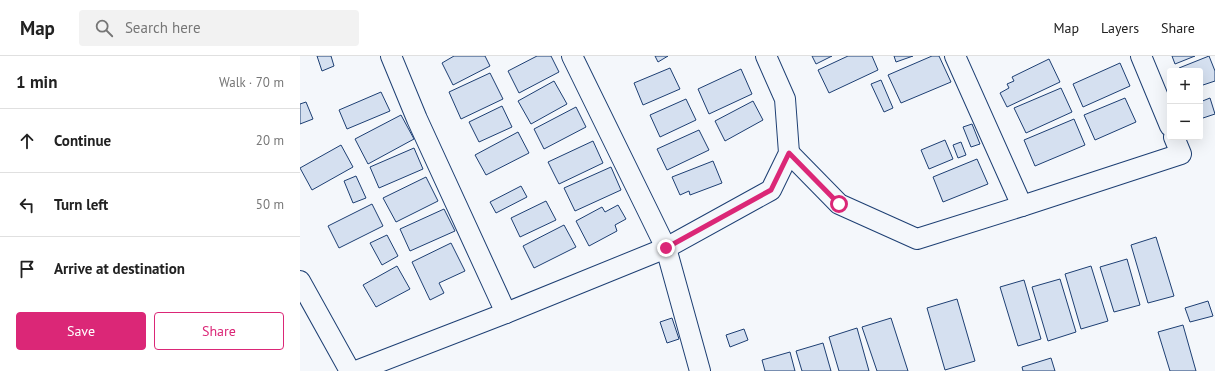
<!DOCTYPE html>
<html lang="en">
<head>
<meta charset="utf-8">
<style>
	body { margin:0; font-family:"PT Sans",sans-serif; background:#f2f2f2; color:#222 }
	.controls { position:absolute; right:12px; top:12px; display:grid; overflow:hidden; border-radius:4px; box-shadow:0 4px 16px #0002 }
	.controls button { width:36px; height:36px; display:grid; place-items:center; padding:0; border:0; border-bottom:1px solid #e0e0e0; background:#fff; color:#222; font:20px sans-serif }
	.stop { position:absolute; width:12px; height:12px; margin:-9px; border:3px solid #db2777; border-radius:50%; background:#fff }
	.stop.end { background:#db2777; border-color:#fff; box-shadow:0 1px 4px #0008 }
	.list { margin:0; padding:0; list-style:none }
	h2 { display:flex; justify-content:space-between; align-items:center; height:52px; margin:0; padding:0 16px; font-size:17px }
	h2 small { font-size:13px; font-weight:400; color:#767676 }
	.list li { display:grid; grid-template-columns:26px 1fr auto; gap:12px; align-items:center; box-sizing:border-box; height:64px; padding:0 16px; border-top:1px solid #e0e0e0 }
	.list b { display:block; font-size:15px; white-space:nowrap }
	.list em { font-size:13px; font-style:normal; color:#767676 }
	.actions { display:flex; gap:8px; padding:12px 16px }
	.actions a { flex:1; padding:9px 0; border:1px solid #db2777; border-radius:4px; text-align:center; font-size:14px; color:#db2777 }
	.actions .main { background:#db2777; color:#fff }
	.icon { flex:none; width:22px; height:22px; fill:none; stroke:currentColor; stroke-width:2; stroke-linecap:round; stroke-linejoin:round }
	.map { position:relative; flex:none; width:915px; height:315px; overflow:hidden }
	header { display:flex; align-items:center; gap:24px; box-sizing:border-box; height:56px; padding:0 20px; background:#fff; border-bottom:1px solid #e0e0e0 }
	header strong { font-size:19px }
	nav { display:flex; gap:22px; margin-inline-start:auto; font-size:14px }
	.search { width:280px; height:36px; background:#f2f2f2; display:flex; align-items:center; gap:10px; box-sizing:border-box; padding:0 14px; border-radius:4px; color:#767676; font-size:15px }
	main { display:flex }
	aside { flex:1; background:#fff }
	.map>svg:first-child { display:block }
	.building { fill:#d5e0f0; stroke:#1d3f73 }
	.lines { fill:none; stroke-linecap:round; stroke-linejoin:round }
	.street-casing { stroke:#1d3f73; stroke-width:22 }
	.street { stroke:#f4f7fb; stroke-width:20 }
	.route { stroke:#db2777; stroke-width:5 }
</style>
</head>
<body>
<header>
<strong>Map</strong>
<div class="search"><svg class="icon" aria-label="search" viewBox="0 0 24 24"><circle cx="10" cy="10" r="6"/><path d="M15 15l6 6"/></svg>Search here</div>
<nav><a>Map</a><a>Layers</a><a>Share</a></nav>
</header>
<main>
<aside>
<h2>1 min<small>Walk · 70 m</small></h2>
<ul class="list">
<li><svg class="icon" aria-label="ahead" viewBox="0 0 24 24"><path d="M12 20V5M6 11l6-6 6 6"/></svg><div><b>Continue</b></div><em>20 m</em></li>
<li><svg class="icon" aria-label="left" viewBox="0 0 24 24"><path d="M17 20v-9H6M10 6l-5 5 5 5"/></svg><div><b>Turn left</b></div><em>50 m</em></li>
<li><svg class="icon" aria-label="arrive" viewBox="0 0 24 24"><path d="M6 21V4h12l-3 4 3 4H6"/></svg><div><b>Arrive at destination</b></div></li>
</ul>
<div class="actions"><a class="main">Save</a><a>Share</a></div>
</aside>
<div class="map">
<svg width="915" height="315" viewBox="0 0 915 315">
	<rect width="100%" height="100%" fill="#f4f7fb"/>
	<g class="building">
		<path d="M17,0H31L34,10L22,15Z"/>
		<path d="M154,0H185L190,10L153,29L142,7Z"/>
		<path d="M237,0H251L259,16L219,37L208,15Z"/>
		<path d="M355,0H368L358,6Z"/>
		<path d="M512,0H532L516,8Z"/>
		<path d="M548,0H572L578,14L529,37L518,14Z"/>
		<path d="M594,0H613L596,6Z"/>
		<path d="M632,0H639L651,26L601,47L588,19Z"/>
		<path d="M872,0H895L875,8Z"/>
		<path d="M909,0L915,15V25L900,30V15H881L879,12Z"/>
		<path d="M749,3L760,26L707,51L700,37L709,32L707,28L714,25L712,21Z"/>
		<path d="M820,7L830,30L783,51L773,28Z"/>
		<path d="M370,12L380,33L343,49L334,27Z"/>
		<path d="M441,13L452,38L409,58L398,33Z"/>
		<path d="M190,17L203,43L161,63L149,36Z"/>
		<path d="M581,24L593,52L584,56L571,28Z"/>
		<path d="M254,25L267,48L231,68L218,45Z"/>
		<path d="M761,32L772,56L726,77L714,52Z"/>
		<path d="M81,36L90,55L47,73L39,54Z"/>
		<path d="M825,42L836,66L795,84L784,59Z"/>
		<path d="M910,42L915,58L900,63V46Z"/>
		<path d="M386,43L396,64L360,81L350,59Z"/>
		<path d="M453,45L463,64L425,85L415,65Z"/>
		<path d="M6,46L13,63L0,68V48Z"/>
		<path d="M202,50L212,71L179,86L169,66Z"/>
		<path d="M276,51L286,71L244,93L234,73Z"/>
		<path d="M101,59L114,83L68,108L55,83Z"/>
		<path d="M774,63L785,89L735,110L724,84Z"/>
		<path d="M672,68L680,88L671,91L663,71Z"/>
		<path d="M399,74L409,94L367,114L357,93Z"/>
		<path d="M218,76L229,97L186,119L175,99Z"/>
		<path d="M645,84L653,103L629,113L621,94Z"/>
		<path d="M293,85L303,107L259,128L248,106Z"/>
		<path d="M661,86L666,99L658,102L653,89Z"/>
		<path d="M41,89L53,111L12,134L0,112Z"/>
		<path d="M114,92L123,113L79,132L70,111Z"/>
		<path d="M677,103L688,128L643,146L633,121Z"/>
		<path d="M413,105L422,127L390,139L389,135L380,139L372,121Z"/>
		<path d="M311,111L321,134L275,155L264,132Z"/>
		<path d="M56,120L66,142L53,147L44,125Z"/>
		<path d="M126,121L138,145L96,166L83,142Z"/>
		<path d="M221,130L227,141L196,157L190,146Z"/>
		<path d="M246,145L256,164L220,181L211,162Z"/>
		<path d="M72,148L83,170L39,192L28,170Z"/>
		<path d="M318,149L326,163L315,169L317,175L289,190L276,165L302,151L305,156Z"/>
		<path d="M144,153L155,175L110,195L100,173Z"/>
		<path d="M264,169L276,191L234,212L223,190Z"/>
		<path d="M87,179L98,200L82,209L70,187Z"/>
		<path d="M856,181L874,240L848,247L831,189Z"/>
		<path d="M151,187L165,215L139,227L144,237L130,244L112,206Z"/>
		<path d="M827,203L840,249L814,256L800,211Z"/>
		<path d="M97,210L110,233L76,251L63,229Z"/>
		<path d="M791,210L808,265L781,273L765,218Z"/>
		<path d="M760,223L776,276L748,285L732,231Z"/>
		<path d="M724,224L741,283L718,290L700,231Z"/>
		<path d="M657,243L675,305L645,314L627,252Z"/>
		<path d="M908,245L913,260L890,266L885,252Z"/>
		<path d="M372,262L379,283L367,287L360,266Z"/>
		<path d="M591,262L608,315H577L562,271Z"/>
		<path d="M883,269L896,315H870L858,276Z"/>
		<path d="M557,272L569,315H539L529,281Z"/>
		<path d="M444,273L448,284L430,291L426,279Z"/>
		<path d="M523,287L531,315H502L496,295Z"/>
		<path d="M490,296L495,315H465L462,304Z"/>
		<path d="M751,302L755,315H723L722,311Z"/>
	</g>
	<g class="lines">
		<defs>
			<g id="street">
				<path d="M91,0L117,63L206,257"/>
				<path d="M272,0L366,192L400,315"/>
				<path d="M655,0L722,150L881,98L874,81"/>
				<path d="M841,0L870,70"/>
				<path d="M489,97L539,148L617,183L722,150"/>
				<path d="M0,225L50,315"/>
				<path d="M56,315L206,257L366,192L471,134L489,97L485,43L466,0"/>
			</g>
		</defs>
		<use href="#street" class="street-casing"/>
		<use href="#street" class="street"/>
	</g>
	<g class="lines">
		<path class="route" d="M366,192L471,134L489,97L539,148"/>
	</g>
</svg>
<div class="controls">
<button>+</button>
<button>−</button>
</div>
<div class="stop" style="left:539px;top:148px"></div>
<div class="stop end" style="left:366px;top:192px"></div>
</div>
</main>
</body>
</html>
